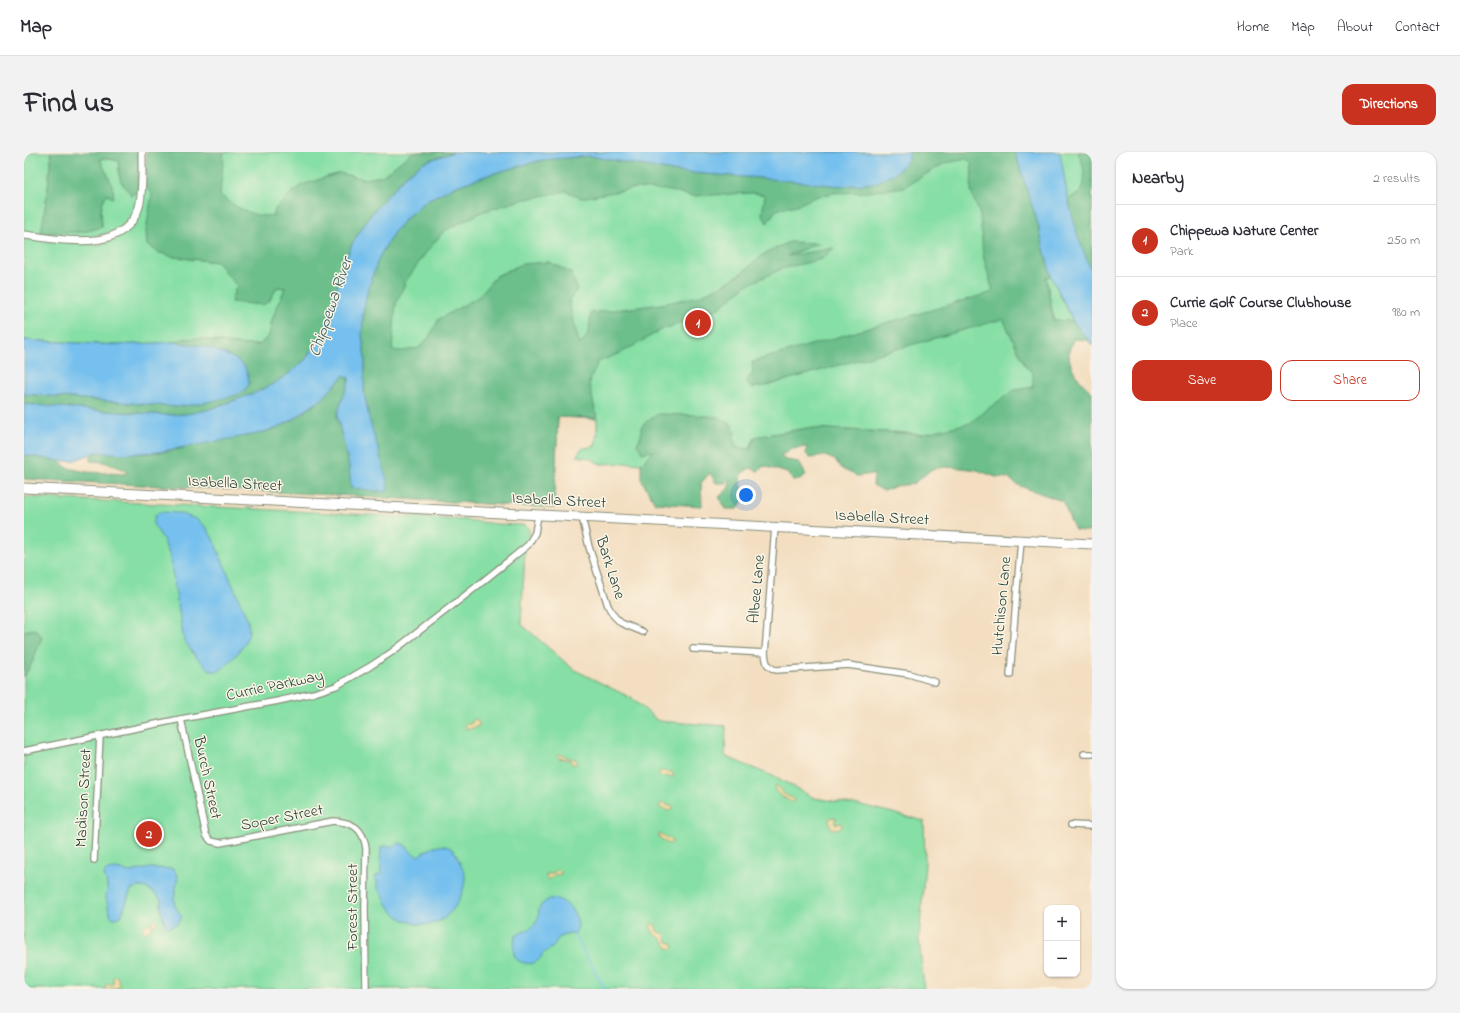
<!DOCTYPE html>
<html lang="en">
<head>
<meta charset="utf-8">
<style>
	body { margin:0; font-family:"Indie Flower",sans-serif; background:#f2f2f3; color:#2b2b33 }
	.controls { position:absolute; right:12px; bottom:12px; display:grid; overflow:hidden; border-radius:8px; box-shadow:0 1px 3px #0004 }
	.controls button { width:36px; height:36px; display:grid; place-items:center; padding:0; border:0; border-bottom:1px solid #e1e1e2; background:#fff; color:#2b2b33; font:20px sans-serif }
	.you { position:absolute; left:722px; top:343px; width:14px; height:14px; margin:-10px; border:3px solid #fff; border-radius:50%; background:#1a73e8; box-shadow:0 0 0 6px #1a73e833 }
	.badge { display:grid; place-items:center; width:26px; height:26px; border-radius:50%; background:#c8321e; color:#fff; font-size:13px; font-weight:700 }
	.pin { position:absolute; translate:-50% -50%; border:2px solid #fff; box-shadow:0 1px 4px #0006 }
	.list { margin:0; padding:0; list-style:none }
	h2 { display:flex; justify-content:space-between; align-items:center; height:52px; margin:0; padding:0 16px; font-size:17px }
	h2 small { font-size:13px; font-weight:400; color:#7c7c81 }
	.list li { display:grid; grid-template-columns:26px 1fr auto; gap:12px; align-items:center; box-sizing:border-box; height:72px; padding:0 16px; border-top:1px solid #e1e1e2 }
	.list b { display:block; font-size:15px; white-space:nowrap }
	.list p { margin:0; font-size:13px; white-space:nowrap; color:#7c7c81 }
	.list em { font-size:13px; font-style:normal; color:#7c7c81 }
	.actions { display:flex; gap:8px; padding:12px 16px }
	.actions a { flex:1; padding:9px 0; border:1px solid #c8321e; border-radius:12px; text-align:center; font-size:14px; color:#c8321e }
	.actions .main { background:#c8321e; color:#fff }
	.map { position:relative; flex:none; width:1068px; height:837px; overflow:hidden; border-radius:12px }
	header { display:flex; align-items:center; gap:24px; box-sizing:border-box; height:56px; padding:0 20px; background:#fff; border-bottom:1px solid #e1e1e2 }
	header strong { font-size:19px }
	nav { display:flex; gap:22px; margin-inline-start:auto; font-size:14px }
	.intro { display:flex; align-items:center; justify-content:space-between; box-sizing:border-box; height:96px; padding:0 24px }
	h1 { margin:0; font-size:28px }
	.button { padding:10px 18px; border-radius:12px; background:#c8321e; color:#fff; font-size:14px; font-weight:700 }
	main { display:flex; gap:24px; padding:0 24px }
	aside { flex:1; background:#fff; border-radius:12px; box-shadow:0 1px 3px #0004 }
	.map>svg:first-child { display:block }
	.green { fill:#86dfa5; stroke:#528e6c }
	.forest { fill:#6cbe8a; stroke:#467e5f }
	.sand { fill:#eeda9e; stroke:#868c69 }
	.water { fill:#74c0ee; stroke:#4a7e91 }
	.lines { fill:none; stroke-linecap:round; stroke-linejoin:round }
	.stream { stroke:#74c0ee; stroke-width:1.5 }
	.minor-casing { stroke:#898e7a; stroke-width:8 }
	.tertiary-casing { stroke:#898e7a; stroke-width:9 }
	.trunk-casing { stroke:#898e7a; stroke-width:11 }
	.minor { stroke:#fff; stroke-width:5.5 }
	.tertiary { stroke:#fff; stroke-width:7 }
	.trunk { stroke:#fff; stroke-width:9 }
	.labels { text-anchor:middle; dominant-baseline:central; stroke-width:3; stroke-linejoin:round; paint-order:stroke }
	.street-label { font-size:16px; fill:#1f3d34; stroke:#fcf5e5 }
	.water-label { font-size:17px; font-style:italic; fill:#345e62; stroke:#fcf5e5 }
</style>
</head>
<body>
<header>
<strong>Map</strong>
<nav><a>Home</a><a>Map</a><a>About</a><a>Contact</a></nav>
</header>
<div class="intro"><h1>Find us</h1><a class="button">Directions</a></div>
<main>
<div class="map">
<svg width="1068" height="837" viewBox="0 0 1068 837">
	<rect width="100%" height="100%" fill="#fcf5e5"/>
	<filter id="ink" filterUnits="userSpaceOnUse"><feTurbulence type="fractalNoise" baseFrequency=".025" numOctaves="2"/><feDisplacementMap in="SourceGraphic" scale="8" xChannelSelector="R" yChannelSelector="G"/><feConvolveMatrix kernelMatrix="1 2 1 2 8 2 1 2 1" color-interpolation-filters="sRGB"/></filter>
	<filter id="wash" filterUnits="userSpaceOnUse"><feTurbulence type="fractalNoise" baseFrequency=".012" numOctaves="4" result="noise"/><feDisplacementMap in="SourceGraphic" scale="16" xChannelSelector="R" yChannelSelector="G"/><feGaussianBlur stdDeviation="0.9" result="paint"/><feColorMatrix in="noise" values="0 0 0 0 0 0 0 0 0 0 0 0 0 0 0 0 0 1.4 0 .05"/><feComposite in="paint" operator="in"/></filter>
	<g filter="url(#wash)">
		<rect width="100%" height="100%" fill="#f3dec1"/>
		<g class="green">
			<path d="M0,0H27L24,37L18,81L59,80L78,75C78,65 75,50 83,43L84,24L76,8L79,6L95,9C94,15 94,23 97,29C99,33 105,38 107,43L114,39C113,46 112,54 109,60C90,97 33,83 0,80Z"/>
			<path d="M123,0H1068V121L1054,86L1013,70L1008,287L784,276L731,285L726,297L714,296L709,288L629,299L617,312L606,311L576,312L565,306L553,304L557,297L571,294L573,282V267L534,265L530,356L364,346L325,99L150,105L193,110L214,134L210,140L246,148L253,135L261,136L248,168L245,184L235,193C227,193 218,193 210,192C193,190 166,182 151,190L92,193L0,188V87L75,93L93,86L105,79L113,68L117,56L121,34Z"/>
			<path d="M1027,124L1049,169L1030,168L1022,125Z"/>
			<path d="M0,345L443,368L472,372L499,373L503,374L506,380L501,399L497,472L549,517L609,547L634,569L702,574L701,604L726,615L754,626L790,646L841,654L900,669L901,712L895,787L900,837H0Z"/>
		</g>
		<g class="forest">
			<path d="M27,0H113L115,3L114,39L107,43C105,38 98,33 97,29C95,24 94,15 95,9L79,6L76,8C81,20 92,33 89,46L83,43C75,50 77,65 78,75L59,80L17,81L24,37Z"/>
			<path d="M123,0H200L196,43C212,55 229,67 250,63L251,57L266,42L278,33L315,21L340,27L358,24L389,0H430L400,10L383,22L348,61L329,90L321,109L301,176L282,207L267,220L251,231L231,241L183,258L162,262L144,263L79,259L0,252V242L153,255L183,195L151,190C166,182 193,190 210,192C218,193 227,193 235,193L245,184L248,168L261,136L253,135L246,148L239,153L207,150L210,140L213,134L193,110L150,105L136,101L123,93L122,78L128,42L121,34Z"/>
			<path d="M886,0H991L1013,69L1027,124L1022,125L1029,168L1049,169L1064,188L1049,187C1048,191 1046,195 1045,199C1044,215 1056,231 1068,240V380L1051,378C1046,369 1043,358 1038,349L996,334L984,326L972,325L953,318L938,316L921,315L908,317L889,332L872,334L860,339L849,333L850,322L833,324L818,317L811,308L801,304L786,306L782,302L783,295L768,297L756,304L762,308L775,310L782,323L776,328H769L763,321L740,314L734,319L726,316L718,321L716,330L722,344L713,357H702L695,345L704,337L707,327L701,331H692L686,321L677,331L678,354L631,351L617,327V312L629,299L618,301L613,292L617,284V275L623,269L634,262L671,263L695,265L708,273L711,281L709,288L714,296L726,297L731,285L784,276L897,282L946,271L965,256L990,238L1009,235V221L1002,215L979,167L741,234L728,236L721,229L729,221L728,210L969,140L959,103L956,63L947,40L948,12L943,7L921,11L880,35L843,40L808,41L791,45L776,52L752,58L743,71L738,62L741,43L729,41L668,44L641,38L612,36L557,46L542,39L497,48L458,60L420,79L401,102L382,129L372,152L368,198L379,199L395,196L405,185L415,167L454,145L472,124L498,112L525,110L547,121L553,137L545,149L550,173L556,193L565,181L567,161L638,152L675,144L699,133L716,122L740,102L765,90L795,91L763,104L810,96L798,107L757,117L723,133L695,156L637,178L597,201L574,210L565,231L573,266L534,265L530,356L329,344L0,327V303L35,309L44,316L62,320L102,322V318L80,310L66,309L67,304L73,300C100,302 128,303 155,297C165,295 175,292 185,290C200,286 217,285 233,282C267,274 298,250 320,223L325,226V229L315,257L313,264L325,314L327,336L345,266L340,240L341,207L338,182L339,161L343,141L355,105L370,80L384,64L403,48L430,35L467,22L518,8L566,4L654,20L736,26L884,8Z"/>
			<path d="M1054,0H1068V121L1054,86L1044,47C1048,45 1053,43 1055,41C1065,31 1059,11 1054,0Z"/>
			<path d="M11,477L18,485L7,513L0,525V479Z"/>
		</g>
		<g class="sand">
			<path d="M451,567L455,570V574L445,577H442L441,572H447L449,568Z"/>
			<path d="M535,602C540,604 546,607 551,607L554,611L549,613L546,608L535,606L534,604Z"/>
			<path d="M637,619L648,620L650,624L647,625L642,624L636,625L634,623Z"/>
			<path d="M750,634H754L760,642L770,647V649L767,650C761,645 751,643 750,634Z"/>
			<path d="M640,651L644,654L648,653L650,657L645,659L636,656L635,653Z"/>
			<path d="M808,665L812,666L810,671L811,672L817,671L818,675L813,677L807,676L805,667Z"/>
			<path d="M635,682L648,688V691L644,692L635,685Z"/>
			<path d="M533,718L537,719V722L530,723L526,727H523L522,725L523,722H528Z"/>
			<path d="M131,767L133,769V772L128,774L123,780H120L119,776L123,772H128L129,768Z"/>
			<path d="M627,771L632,774L633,779L641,782L643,789L649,792L650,796L648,797L644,796L637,786L631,783L626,774Z"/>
			<path d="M91,824L94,826L96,834L89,837H82L81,833L83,832L87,833L90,832L89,826Z"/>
		</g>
		<g class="water">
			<path d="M430,0H886L884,8L873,20L851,31L818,34L736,26L654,20L566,4L518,8L467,22L430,35L403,48L384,64L370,80L355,105L343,141L339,161L338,182L341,207L340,240L345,266L362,324L364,333L363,340L327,336L325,314L313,264L315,257L325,229V226L320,223L298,247L268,268L253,276L233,282L134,300L101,302L73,300L48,309H35L0,303V252L79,259L144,263L162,262L183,258L231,241L251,231L267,220L282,207L301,176L321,109L329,90L348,61L383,22L400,10Z"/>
			<path d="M991,0H1036L1044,47L1054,85L1068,121V193L1049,169L1027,124L1013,69Z"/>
			<path d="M0,188L92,193L151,190L183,195L210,206L221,215L224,224L225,232L220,239L210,244L179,251L153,255L0,242Z"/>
			<path d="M135,360L155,361L172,367L182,375L190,389L224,469C224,472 225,475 225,478C225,491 204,514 193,520L186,518L173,506L160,489L145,402L139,387L129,372L131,364Z"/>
			<path d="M375,691C387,694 385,701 394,704C409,693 428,686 435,709C437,714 440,719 441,724C442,741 428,765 411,771C406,773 399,772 393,772C382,770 371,764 365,755C362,752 361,747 359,744C358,741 355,739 354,736C353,733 353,728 351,725L357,721C357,713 355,700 358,694H369Z"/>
			<path d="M126,716L149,717L154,724L150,748L151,754L158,765L153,772L144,775L141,773L137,758V748C130,739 118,730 107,738L97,764C87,770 85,762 84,754C84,751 82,748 82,745C82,741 84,739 83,735C83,731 81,727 80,722L83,718L92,717L106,720Z"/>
			<path d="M526,747C528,747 530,746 532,747C545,749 560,770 551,781C547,783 540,782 536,785C532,787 532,791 529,795C527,797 523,798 521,800C517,802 518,806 513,809C510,812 505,812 501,811C487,809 488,795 492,784C498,779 505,779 511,772C519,762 508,756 526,747Z"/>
		</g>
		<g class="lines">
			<path class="stream" d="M550,782L581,837"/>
		</g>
	</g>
	<g filter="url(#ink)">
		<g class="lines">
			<defs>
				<g id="minor">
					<path d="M558,365L565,395L584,454L590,464L597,471L619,480"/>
					<path d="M751,375L741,501C742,511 743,515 752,518L824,513L885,522L911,530"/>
					<path d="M669,497L741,501"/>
					<path d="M986,523L997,388"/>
					<path d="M157,567L182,683L187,689L196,691L309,669C329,670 339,676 342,696L341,757L342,837"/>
					<path d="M0,599L157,567L254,549L290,541L312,534L345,515L368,500L447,439L504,393L511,381L514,363"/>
					<path d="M1060,602H1068"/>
					<path d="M1047,673L1068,674"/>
					<path d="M70,708L76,584"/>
				</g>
				<path id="tertiary" d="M0,83C37,87 100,103 115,55C119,41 118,16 118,0"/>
				<path id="trunk" d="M0,336L1068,392"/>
			</defs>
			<use href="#minor" class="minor-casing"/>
			<use href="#tertiary" class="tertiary-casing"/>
			<use href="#trunk" class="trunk-casing"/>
			<use href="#minor" class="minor"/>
			<use href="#tertiary" class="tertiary"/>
			<use href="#trunk" class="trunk"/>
		</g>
	</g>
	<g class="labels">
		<g class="street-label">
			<text transform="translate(211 332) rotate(3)">Isabella Street</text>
			<text transform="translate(535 349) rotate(3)">Isabella Street</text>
			<text transform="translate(858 366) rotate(3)">Isabella Street</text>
			<text transform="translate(586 416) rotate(72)">Bark Lane</text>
			<text transform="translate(733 437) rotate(-85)">Albee Lane</text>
			<text transform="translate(978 454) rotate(-85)">Hutchison Lane</text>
			<text transform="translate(251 534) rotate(-12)">Currie Parkway</text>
			<text transform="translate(183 626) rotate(78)">Burch Street</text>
			<text transform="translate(60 646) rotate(-87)">Madison Street</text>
			<text transform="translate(258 666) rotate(-11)">Soper Street</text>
			<text transform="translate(329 755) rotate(-90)">Forest Street</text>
		</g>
		<g class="water-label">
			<text transform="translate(307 155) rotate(-71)">Chippewa River</text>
		</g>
	</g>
</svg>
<div class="controls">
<button>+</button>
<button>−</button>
</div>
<div class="you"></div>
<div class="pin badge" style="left:674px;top:171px">1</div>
<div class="pin badge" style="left:125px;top:682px">2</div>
</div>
<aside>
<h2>Nearby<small>2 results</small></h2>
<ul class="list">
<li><span class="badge">1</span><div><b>Chippewa Nature Center</b><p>Park</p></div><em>250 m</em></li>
<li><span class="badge">2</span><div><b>Currie Golf Course Clubhouse</b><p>Place</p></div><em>980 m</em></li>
</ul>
<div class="actions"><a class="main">Save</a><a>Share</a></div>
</aside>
</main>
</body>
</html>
